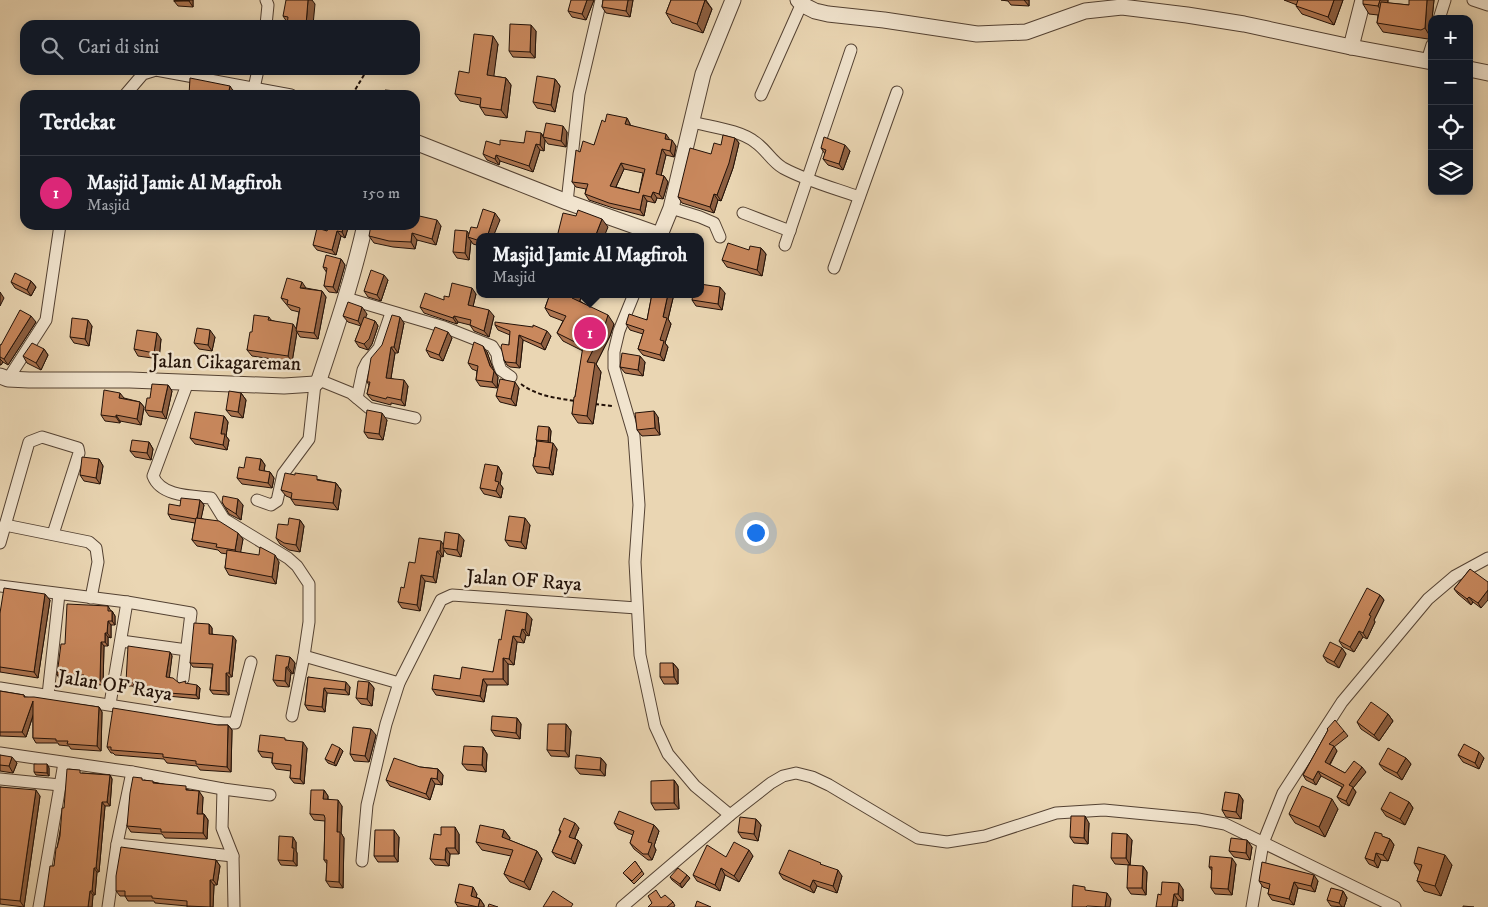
<!DOCTYPE html>
<html lang="id">
<head>
<meta charset="utf-8">
<style>
	body { margin:0; font-family:"IM FELL DW Pica",serif; background:#242831; color:#f1f3f6 }
	.controls { position:absolute; right:15px; top:15px; display:grid; overflow:hidden; border-radius:10px; box-shadow:0 2px 12px #0003 }
	.controls button { width:45px; height:45px; display:grid; place-items:center; padding:0; border:0; border-bottom:1px solid #363941; background:#171b24; color:#f1f3f6; font:25px sans-serif }
	.you { position:absolute; left:755px; top:532px; width:18px; height:18px; margin:-12px; border:4px solid #fff; border-radius:50%; background:#1a73e8; box-shadow:0 0 0 8px #1a73e833 }
	.badge { display:grid; place-items:center; width:32px; height:32px; border-radius:50%; background:#db2777; color:#fff; font-size:16px; font-weight:700 }
	.pin { position:absolute; translate:-50% -50%; border:2px solid #fff; box-shadow:0 1px 5px #0006 }
	.popup { position:absolute; left:476px; top:233px; width:228px; height:65px; box-sizing:border-box; display:grid; place-content:center; border-radius:10px; background:#171b24; filter:drop-shadow(0 1px 4px #0005); font-size:16px; white-space:nowrap; color:#9ea1a6 }
	.popup b { font-size:19px; color:#f1f3f6 }
	.popup::after { content:''; position:absolute; left:50%; top:100%; margin-left:-10px; border:10px solid transparent; border-top-color:#171b24 }
	.list { margin:0; padding:0; list-style:none }
	h2 { display:flex; justify-content:space-between; align-items:center; height:65px; margin:0; padding:0 20px; font-size:21px }
	h2 small { font-size:16px; font-weight:400; color:#9ea1a6 }
	.list li { display:grid; grid-template-columns:32px 1fr auto; gap:15px; align-items:center; box-sizing:border-box; height:75px; padding:0 20px; border-top:1px solid #363941 }
	.list b { display:block; font-size:19px; white-space:nowrap }
	.list p { margin:0; font-size:16px; white-space:nowrap; color:#9ea1a6 }
	.list em { font-size:16px; font-style:normal; color:#9ea1a6 }
	.icon { flex:none; width:28px; height:28px; fill:none; stroke:currentColor; stroke-width:2; stroke-linecap:round; stroke-linejoin:round }
	.map { position:relative; flex:none; width:1488px; height:907px; overflow:hidden }
	.search { position:absolute; background:#171b24; box-shadow:0 2px 12px #0003; left:20px; top:20px; width:400px; height:55px; display:flex; align-items:center; gap:12px; box-sizing:border-box; padding:0 18px; border-radius:15px; color:#9ea1a6; font-size:19px }
	.panel { position:absolute; background:#171b24; box-shadow:0 2px 12px #0003; left:20px; top:90px; width:400px; height:140px; border-radius:15px }
	.map>svg:first-child { display:block }
	.lines { fill:none; stroke-linecap:round; stroke-linejoin:round }
	.minor-casing { stroke:#544233; stroke-width:13 }
	.tertiary-casing { stroke:#544233; stroke-width:17 }
	.path { stroke:#221108; stroke-width:2; stroke-dasharray:4 2.5; stroke-linecap:butt }
	.minor { stroke:#f1e4ce; stroke-width:11 }
	.tertiary { stroke:#f1e4ce; stroke-width:15 }
	.wall { fill:#ad7550; stroke:#221108; fill-rule:evenodd }
	.shaded-wall { fill:#8d5f41; stroke:#221108 }
	.building { fill:#c9885d; stroke:#221108; fill-rule:evenodd }
	.labels { text-anchor:middle; dominant-baseline:central; stroke-width:5; stroke-linejoin:round; paint-order:stroke }
	.street-label { font-size:20px; fill:#221108; stroke:#f1e4ce }
</style>
</head>
<body>
<div class="map">
<svg width="1488" height="907" viewBox="0 0 1488 907">
	<rect width="100%" height="100%" fill="#ead6b3"/>
	<filter id="stains"><feTurbulence type="fractalNoise" baseFrequency=".004" numOctaves="4"/><feColorMatrix values="0 0 0 0 .2 0 0 0 0 .09 0 0 0 0 .02 0 0 0 .5 -.17"/></filter>
	<radialGradient id="worn" r=".72"><stop offset=".6" stop-color="#630" stop-opacity="0"/><stop offset="1" stop-color="#630" stop-opacity=".3"/></radialGradient>
	<g class="lines">
		<defs>
			<g id="minor">
				<path d="M266,0L268,5L266,25"/>
				<path d="M1473,0L1488,5"/>
				<path d="M1439,19L1445,0"/>
				<path d="M1427,61L1432,45"/>
				<path d="M254,88L258,70"/>
				<path d="M125,95L143,74L156,70L291,95"/>
				<path d="M761,95L802,3"/>
				<path d="M692,122C711,127 740,130 755,142C766,149 771,161 783,168C807,181 834,188 859,197"/>
				<path d="M567,202L579,94L601,0"/>
				<path d="M671,208L700,217L714,223L720,237"/>
				<path d="M743,213L790,231"/>
				<path d="M785,245L851,50"/>
				<path d="M834,268L897,92"/>
				<path d="M634,294L619,331L614,352V368L634,436L639,505L635,562L640,655L655,726L668,754L695,786L730,815"/>
				<path d="M346,298L444,327L492,346L497,354L498,362L501,370L511,377"/>
				<path d="M8,379L46,320L60,225"/>
				<path d="M319,380L351,393L369,408L415,418"/>
				<path d="M188,382L153,476C161,497 193,496 211,498L224,519L288,558L297,566L309,584V622L304,656L292,716"/>
				<path d="M357,398L363,370L367,362L379,348L391,313"/>
				<path d="M257,500L271,505L277,501L283,474L309,439L315,384"/>
				<path d="M5,525L89,542L96,548L98,562L91,598"/>
				<path d="M0,543L29,442L42,437L78,448L79,453L53,534"/>
				<path d="M0,586L127,602L191,613L183,679"/>
				<path d="M121,641L187,650"/>
				<path d="M304,656L399,683"/>
				<path d="M0,688L223,723H235L251,662"/>
				<path d="M48,695L59,594"/>
				<path d="M110,704L127,602"/>
				<path d="M0,753L132,772L223,789L270,795"/>
				<path d="M0,779L60,785"/>
				<path d="M223,789L222,828L233,856L234,907"/>
				<path d="M117,844L233,856"/>
				<path d="M362,861L367,805L386,724L399,683L441,600L452,595L637,608"/>
				<path d="M39,907L64,763"/>
				<path d="M108,907L117,844L132,772"/>
				<path d="M622,907L730,815L771,783L783,776L796,773L812,777L829,785L918,838L947,842L985,836L1056,813L1104,810L1198,819L1225,824L1395,907"/>
				<path d="M1252,907L1263,843L1283,793L1342,702L1428,599L1455,576L1488,558"/>
			</g>
			<g id="tertiary">
				<path d="M798,0L805,6L815,11L828,14L884,20L977,34L1026,32L1085,11L1122,7L1187,15L1244,24L1351,47L1432,62"/>
				<path d="M1351,47L1363,0"/>
				<path d="M1469,69L1488,73"/>
				<path d="M415,142L567,202L660,235L671,208L703,74L733,0"/>
				<path d="M0,376L8,379L29,380H130L284,386L315,384L319,380C336,329 353,278 365,225"/>
			</g>
		</defs>
		<use href="#minor" class="minor-casing"/>
		<use href="#tertiary" class="tertiary-casing"/>
		<g class="path">
			<path d="M352,95L367,70"/>
			<path d="M521,384C537,396 556,398 575,401"/>
			<path d="M595,404L612,406"/>
		</g>
		<use href="#minor" class="minor"/>
		<use href="#tertiary" class="tertiary"/>
	</g>
	<g class="wall">
		<path d="M193,0V7L178,6L174,1Z"/>
		<path d="M594,0L586,20L572,17L568,11Z"/>
		<path d="M603,0H633L630,17L606,13L602,7Z"/>
		<path d="M671,0H706L712,9L703,33L672,23L666,13Z"/>
		<path d="M1001,0H1029V6L1011,5L1008,1Z"/>
		<path d="M1284,0H1343L1334,25L1302,14L1296,6L1297,5Z"/>
		<path d="M1388,0V3L1409,5L1434,0L1432,19L1431,38L1428,39L1383,32L1377,23L1378,15L1369,14L1363,4Z"/>
		<path d="M315,4L287,22L283,16Z"/>
		<path d="M536,31L535,58L513,57L509,51Z"/>
		<path d="M498,44L493,76L506,78L511,85L507,118L485,115L480,107V105L460,101L455,94L469,73Z"/>
		<path d="M555,79L560,86L555,112L537,108L533,102Z"/>
		<path d="M627,118L630,124V125L670,140L676,146L674,157L666,155L661,175L664,176L668,182L663,199L657,198L655,203L647,201L644,216L613,208L589,200L585,194L586,189L576,187L572,182L580,152L594,145L605,122ZM624,169L643,173L639,193L616,187Z"/>
		<path d="M567,132L566,147L548,144L545,140L544,151L540,150L533,172L500,161L499,165L487,160L483,154L500,145L524,143L541,133L543,136Z"/>
		<path d="M735,138L739,143L733,168L721,201L718,200L714,213L682,203L678,197L711,154L721,145Z"/>
		<path d="M821,148L850,151L843,170L828,165L823,159L825,154Z"/>
		<path d="M500,220L480,237V246L473,244L471,241L469,260L457,258L453,252L469,234L477,228Z"/>
		<path d="M329,225H346L348,228L345,238L341,236L336,255L317,250L313,245L327,231Z"/>
		<path d="M441,226L436,245L417,240L415,249L393,247L374,243L369,236Z"/>
		<path d="M761,248L766,254L762,276L727,267L722,260L749,250Z"/>
		<path d="M341,259L345,265L337,293L329,292L324,286L327,273L323,267Z"/>
		<path d="M388,280L381,301L368,297L364,291Z"/>
		<path d="M31,281L36,287L31,296L15,288L11,282Z"/>
		<path d="M306,288L322,291L326,297L318,339L300,337L297,332L292,362L252,356L247,350L252,332L269,317L271,320L296,329L299,312L291,310L281,298Z"/>
		<path d="M725,293L722,310L696,306L692,300Z"/>
		<path d="M476,294L473,306L494,316L489,337L474,331L470,325L458,322L457,324L424,313L420,307L444,300L449,297Z"/>
		<path d="M550,294H582L580,301L614,324L610,336L596,364L601,372L593,424L578,423L572,414L583,351L563,341L557,333L563,321L550,316L545,308Z"/>
		<path d="M652,294H674L668,319L671,324L665,343L668,347L664,361L643,355L638,349L643,334L630,330L626,324L647,320Z"/>
		<path d="M367,314L365,318L375,321L378,326L372,344L368,350L359,347L355,341L361,326L348,322L343,316Z"/>
		<path d="M36,322L8,365L3,362L1,365H0V345H1Z"/>
		<path d="M404,323L398,353H395L391,378L408,386L405,406L391,403V405L372,400L367,394L369,385L367,382Z"/>
		<path d="M495,325L551,336L545,350L523,340L520,368L510,367L507,365L504,360L509,345L510,335L498,330Z"/>
		<path d="M92,326L89,346L74,343L70,337Z"/>
		<path d="M215,337L212,351L199,349L194,343Z"/>
		<path d="M452,338L443,361L430,357L426,350Z"/>
		<path d="M161,339L159,359L138,356L134,349Z"/>
		<path d="M44,349L48,355L41,370L27,363L23,356Z"/>
		<path d="M487,352L493,370L498,377L497,388L480,386L476,380L477,371L472,369L468,363Z"/>
		<path d="M645,362L643,376L625,373L620,367Z"/>
		<path d="M168,385L172,391L166,419L149,416L145,410L150,398Z"/>
		<path d="M519,388L516,406L500,402L496,396Z"/>
		<path d="M241,393L246,400L243,418L231,416L226,410Z"/>
		<path d="M124,398L140,402L144,407L141,425L120,421V423L105,421L101,415Z"/>
		<path d="M224,416L228,422L226,436L229,440L227,450L195,444L190,438Z"/>
		<path d="M658,417L660,435L642,436L637,430Z"/>
		<path d="M387,420L383,440L368,438L364,432Z"/>
		<path d="M549,427L551,431L550,443L557,449L553,475L537,473L533,466L537,441L536,440Z"/>
		<path d="M149,442L153,449L151,460L135,457L130,451Z"/>
		<path d="M99,459L103,466L100,484L84,481L80,475Z"/>
		<path d="M261,459L265,465L264,471L270,472L274,478L272,488L242,484L237,478L244,468Z"/>
		<path d="M498,466L502,473L500,484L503,488L501,498L484,494L480,488Z"/>
		<path d="M295,475L336,483L341,490L338,510L295,505L291,499V498L286,496L281,490Z"/>
		<path d="M200,500L204,505L201,518L243,539L240,552L279,562L276,584L229,575L225,568L227,554L221,553L218,550L197,546L192,540L195,523L171,519L168,514L180,506Z"/>
		<path d="M222,502L243,505L241,520L229,514Z"/>
		<path d="M300,520L304,526L300,552L289,550L280,544L276,538L288,525Z"/>
		<path d="M530,525L526,549L509,546L505,540Z"/>
		<path d="M464,540L461,557L447,554L444,550L443,557L441,556L436,583L425,581L420,611L402,608L398,602L415,563L443,544Z"/>
		<path d="M1470,569L1481,608L1473,602L1471,605L1458,594L1454,589Z"/>
		<path d="M1380,595L1384,600L1374,620L1375,622L1367,639L1363,637L1354,652L1343,647L1339,641Z"/>
		<path d="M50,600L38,678L0,672V613Z"/>
		<path d="M108,606L111,611H112L115,616V625H111V638L108,637V646H104L103,685L87,684L83,680L60,679L57,675L65,644Z"/>
		<path d="M532,619L529,636L526,635L524,643L517,642L514,665L508,664V685H487L484,702L436,695L432,689L460,679L493,672L501,640Z"/>
		<path d="M209,624L212,628V634L236,640L232,677H229V695L213,694L210,690L212,668L193,667L190,663Z"/>
		<path d="M1342,648L1346,654L1339,668L1327,662L1323,656Z"/>
		<path d="M170,652L172,656L169,677L179,683L188,684L200,688L199,699L157,695L156,693L136,690L133,686H129L126,682Z"/>
		<path d="M290,657L295,663L293,674L291,673L289,687L277,686L273,680Z"/>
		<path d="M673,663L678,669V684H664L660,677Z"/>
		<path d="M308,677L350,687L349,695L327,693L325,712L308,710L305,705Z"/>
		<path d="M369,682L374,688L372,706L361,704L356,698Z"/>
		<path d="M0,691L24,695L25,697L99,707L102,712L101,751L71,749L69,746L59,745L58,743H36L33,738V716L26,737L0,736Z"/>
		<path d="M1388,714L1393,721L1379,741L1361,729L1357,722Z"/>
		<path d="M517,718L521,724L520,739L495,736L491,730Z"/>
		<path d="M566,724L571,731L569,757L551,756L547,750Z"/>
		<path d="M218,725H228L232,730L231,772L200,770L197,766L167,763L164,759L115,755L113,753H111L107,747Z"/>
		<path d="M1328,730L1344,731L1348,736L1334,747L1337,751L1330,765L1345,773L1366,772L1353,788L1356,792L1349,806L1341,802L1337,797L1342,787L1321,776L1316,785L1306,780L1303,775Z"/>
		<path d="M376,735L369,762L354,761L350,754Z"/>
		<path d="M286,740L307,748L304,784L294,783L290,778L291,771L276,769L272,763V758L262,757L258,751Z"/>
		<path d="M483,747L487,754L486,772L467,770L462,764Z"/>
		<path d="M340,748L343,751L336,766L328,763L325,759Z"/>
		<path d="M0,755L17,763L13,773L0,771Z"/>
		<path d="M1458,755L1484,758L1479,769L1463,762Z"/>
		<path d="M601,758L606,764L605,776L580,774L575,768Z"/>
		<path d="M1406,758L1411,764L1402,780L1384,770L1379,764Z"/>
		<path d="M47,764L49,768V776L36,775L34,772Z"/>
		<path d="M420,767L438,769L443,775L442,785L435,784L430,800L390,786L386,780Z"/>
		<path d="M82,773L110,775L112,779L110,806H105L99,872H97L95,895H93L92,907H44L54,866L64,808Z"/>
		<path d="M144,780L189,790L203,797L202,814H204L208,820L207,839L165,838L162,834L131,832L127,826Z"/>
		<path d="M674,780L678,786L679,809L655,810L651,803Z"/>
		<path d="M0,787L40,796L24,907L0,904Z"/>
		<path d="M324,790L328,796V799L342,806L341,833L344,838L343,888L330,887L326,881L327,864L324,860L325,821L314,820L310,814Z"/>
		<path d="M1239,794L1243,800L1241,819L1226,817L1222,810Z"/>
		<path d="M1409,802L1413,808L1405,825L1386,816L1381,809Z"/>
		<path d="M1338,809L1325,837L1295,823L1289,814Z"/>
		<path d="M756,819L761,825L758,841L742,838L738,832Z"/>
		<path d="M614,823L654,825L659,831L654,846L656,850L652,860H648L634,849L630,843L633,835L618,829Z"/>
		<path d="M1089,823L1088,844L1074,843L1070,837Z"/>
		<path d="M579,828L575,838L582,845L575,864L556,857L552,852L560,832L559,830Z"/>
		<path d="M504,830L510,838L509,840L537,851L542,859L530,890L510,882L504,874L511,856L482,850L476,842Z"/>
		<path d="M459,834V854H450L449,866L435,865L430,859L441,835Z"/>
		<path d="M399,837L398,862H378L374,856Z"/>
		<path d="M1384,837L1390,839L1394,845L1388,861L1381,860L1378,868L1369,864L1365,858Z"/>
		<path d="M1132,840L1130,865L1115,864L1111,858Z"/>
		<path d="M296,842V851L297,853V866L281,865L278,860Z"/>
		<path d="M1252,847L1250,860L1234,857L1229,851Z"/>
		<path d="M753,856L739,882L725,875L720,891L697,881L693,875L726,857Z"/>
		<path d="M216,860L220,866L217,885H214L213,907H187V906L155,903L154,901H128L125,896H120L116,891Z"/>
		<path d="M635,861L644,874L634,884L623,873Z"/>
		<path d="M1414,863L1452,865L1441,896L1424,891L1417,881L1420,872Z"/>
		<path d="M1236,864L1232,895L1215,894L1211,888L1212,871L1209,867Z"/>
		<path d="M1143,866L1147,872L1146,895L1131,894L1127,888Z"/>
		<path d="M779,873L842,876L837,893L817,886L814,893L783,879Z"/>
		<path d="M670,877L690,878L682,888L672,880Z"/>
		<path d="M1259,881H1318L1315,892L1298,888L1294,905L1272,900L1268,894L1269,889L1263,887Z"/>
		<path d="M1183,889V901L1178,900L1161,895Z"/>
		<path d="M1343,891L1347,898L1344,907L1331,906L1327,900Z"/>
		<path d="M477,894L476,897L480,899L484,905V907H458L455,902Z"/>
		<path d="M661,898L673,902L675,906L673,907H648Z"/>
	</g>
	<g class="shaded-wall">
		<path d="M189,0H193V7L189,1Z"/>
		<path d="M308,0H312L315,4L313,25H306Z"/>
		<path d="M587,0H594L586,20L582,14Z"/>
		<path d="M628,0H633L630,17L626,11Z"/>
		<path d="M705,0L712,9L703,33L697,24Z"/>
		<path d="M1024,0H1029V6Z"/>
		<path d="M1334,0H1343L1334,25L1328,17Z"/>
		<path d="M1380,0H1388L1385,16L1378,6Z"/>
		<path d="M1427,0H1434L1432,19L1431,38L1425,28Z"/>
		<path d="M531,25L536,31L535,58L530,52Z"/>
		<path d="M493,36L498,44L493,83L487,75Z"/>
		<path d="M506,78L511,85L507,118L501,110Z"/>
		<path d="M555,79L560,86L555,112L551,105Z"/>
		<path d="M230,86L234,92V95H228Z"/>
		<path d="M627,118L630,124L629,129L625,124Z"/>
		<path d="M563,126L567,132L566,147L561,141Z"/>
		<path d="M541,133L545,140L544,151L540,145Z"/>
		<path d="M666,134L670,140L665,139Z"/>
		<path d="M735,138L739,143L733,168L721,201L717,195Z"/>
		<path d="M672,140L676,146L674,157L670,151Z"/>
		<path d="M536,144L540,150L533,172L529,166Z"/>
		<path d="M845,145L850,151L843,170L839,164Z"/>
		<path d="M662,149L666,155L660,180L656,174Z"/>
		<path d="M496,155L500,161L499,165L495,159Z"/>
		<path d="M621,163L624,169L614,191L610,186Z"/>
		<path d="M664,176L668,182L663,199L659,194Z"/>
		<path d="M653,192L657,198L655,203L651,197Z"/>
		<path d="M714,194L718,200L714,213L710,207Z"/>
		<path d="M643,195L647,201L644,216L640,210Z"/>
		<path d="M495,213L500,220L493,237H487Z"/>
		<path d="M602,219L608,227L604,237H595Z"/>
		<path d="M437,220L441,226L436,245L432,239Z"/>
		<path d="M344,225H346L348,228L345,238L342,232Z"/>
		<path d="M337,231L341,236L336,255L332,250Z"/>
		<path d="M467,231L472,238L468,237L471,241L469,260L465,253Z"/>
		<path d="M412,233L417,240L415,249L411,242Z"/>
		<path d="M761,248L766,254L762,276L757,270Z"/>
		<path d="M341,259L345,265L337,293L333,287Z"/>
		<path d="M384,275L388,280L381,301L377,295Z"/>
		<path d="M31,281L36,287L31,296L27,290Z"/>
		<path d="M302,282L306,288H300Z"/>
		<path d="M720,287L725,293L722,310L718,304Z"/>
		<path d="M472,288L476,294L472,311L468,305Z"/>
		<path d="M322,291L326,297L318,339L314,333Z"/>
		<path d="M0,292L4,298L0,306Z"/>
		<path d="M574,294H582L578,306L572,298Z"/>
		<path d="M668,294H674L668,319L671,324L665,343L668,347L664,361L660,355V340L663,317Z"/>
		<path d="M362,307L367,314L362,327L358,321Z"/>
		<path d="M489,310L494,316L489,337L484,331Z"/>
		<path d="M608,315L614,324L610,336L596,364L601,372L593,424L587,416V362Z"/>
		<path d="M31,316L36,322L8,365L4,359Z"/>
		<path d="M454,316L458,322L457,324L453,318Z"/>
		<path d="M400,317L404,323L398,353L394,347Z"/>
		<path d="M88,320L92,326L89,346L85,339Z"/>
		<path d="M375,321L378,326L372,344L368,350L364,344Z"/>
		<path d="M293,324L297,330L296,331L297,332L292,362L288,356Z"/>
		<path d="M210,330L215,337L212,351L208,345Z"/>
		<path d="M547,331L551,336L545,350L541,344Z"/>
		<path d="M448,332L452,338L443,361L439,355Z"/>
		<path d="M157,333L161,339L159,359L154,353Z"/>
		<path d="M519,335L523,340L520,368L516,363Z"/>
		<path d="M483,346L487,352L494,371L498,377L497,388L492,382L490,366Z"/>
		<path d="M391,347L395,353L390,384L386,378Z"/>
		<path d="M44,349L48,355L41,370L36,363Z"/>
		<path d="M640,356L645,362L643,376L638,370Z"/>
		<path d="M0,359L3,362L1,365L0,364Z"/>
		<path d="M404,380L408,386L405,406L401,400Z"/>
		<path d="M515,382L519,388L516,406L511,399Z"/>
		<path d="M168,385L172,391L166,419L162,412Z"/>
		<path d="M120,393L124,398L123,404L119,398Z"/>
		<path d="M241,393L246,400L243,418L238,412Z"/>
		<path d="M140,402L144,407L141,425L137,419Z"/>
		<path d="M654,411L658,417L660,435L655,428Z"/>
		<path d="M382,413L387,420L383,440L379,434Z"/>
		<path d="M116,415L120,421V423L116,417Z"/>
		<path d="M224,416L228,422L226,436L229,440L227,450L223,445L221,434Z"/>
		<path d="M549,427L551,431L550,444L548,441Z"/>
		<path d="M149,442L153,449L151,460L147,453Z"/>
		<path d="M553,443L557,449L553,475L549,468Z"/>
		<path d="M99,459L103,466L100,484L96,478Z"/>
		<path d="M261,459L265,465L263,476L259,470Z"/>
		<path d="M498,466L502,473L500,484L503,488L501,498L496,491L495,481Z"/>
		<path d="M270,472L274,478L272,488L268,483Z"/>
		<path d="M336,483L341,490L338,510L333,503Z"/>
		<path d="M238,499L243,505L241,520L236,514Z"/>
		<path d="M200,500L204,505L200,524L197,519Z"/>
		<path d="M525,518L530,525L526,549L521,542Z"/>
		<path d="M300,520L304,526L300,552L296,545Z"/>
		<path d="M238,533L243,539L240,556L235,550Z"/>
		<path d="M459,534L464,540L461,557L457,550Z"/>
		<path d="M441,541L445,547L443,548L444,550L443,557L440,551Z"/>
		<path d="M437,551L441,556L436,583L433,577Z"/>
		<path d="M275,555L279,562L276,584L272,577Z"/>
		<path d="M421,575L425,581L420,611L417,605Z"/>
		<path d="M1488,590V600L1481,608L1478,603Z"/>
		<path d="M45,594L50,600L38,678L34,672Z"/>
		<path d="M1380,595L1384,600L1374,620L1375,622L1367,639L1363,633L1369,615Z"/>
		<path d="M1469,597L1473,602L1471,605L1467,599Z"/>
		<path d="M112,611L115,616V625L112,621Z"/>
		<path d="M527,613L532,619L529,636L525,630Z"/>
		<path d="M108,621L111,625V638L107,633Z"/>
		<path d="M209,624L212,628V638L209,634Z"/>
		<path d="M522,629L526,635L524,643L520,637Z"/>
		<path d="M1359,631L1363,637L1354,652L1350,647Z"/>
		<path d="M105,633L108,637V646L105,642Z"/>
		<path d="M233,636L236,640L232,677L229,673Z"/>
		<path d="M513,636L517,642L514,665L509,659Z"/>
		<path d="M101,642L104,646L103,685L100,680Z"/>
		<path d="M1342,648L1346,654L1339,668L1334,662Z"/>
		<path d="M170,652L172,656L169,681L166,677Z"/>
		<path d="M290,657L295,663L293,674L288,667Z"/>
		<path d="M503,658L508,664V685L503,679Z"/>
		<path d="M673,663L678,669V684L674,677Z"/>
		<path d="M286,667L291,673L289,687L285,681Z"/>
		<path d="M226,673L229,677V695L226,691Z"/>
		<path d="M483,679L487,685L484,702L480,696Z"/>
		<path d="M346,682L350,687L349,695L345,690Z"/>
		<path d="M369,682L374,688L372,706L367,699Z"/>
		<path d="M197,685L200,688L199,699L196,695Z"/>
		<path d="M324,688L327,693L325,712L322,707Z"/>
		<path d="M33,701L36,706L26,737L22,732Z"/>
		<path d="M99,707L102,712L101,751L97,746Z"/>
		<path d="M1388,714L1393,721L1379,741L1374,735Z"/>
		<path d="M517,718L521,724L520,739L516,733Z"/>
		<path d="M566,724L571,731L569,757L565,751Z"/>
		<path d="M228,725L232,730L231,772L227,767Z"/>
		<path d="M371,729L376,735L369,762L365,756Z"/>
		<path d="M303,742L307,748L304,784L300,779Z"/>
		<path d="M1334,746L1337,751L1328,767L1325,762Z"/>
		<path d="M483,747L487,754L486,772L482,765Z"/>
		<path d="M340,748L343,751L336,766L334,763Z"/>
		<path d="M1479,752L1484,758L1479,769L1475,763Z"/>
		<path d="M12,757L17,763L13,773L9,766Z"/>
		<path d="M601,758L606,764L605,776L600,770Z"/>
		<path d="M1406,758L1411,764L1402,780L1397,773Z"/>
		<path d="M47,764L49,768V776L47,773Z"/>
		<path d="M1362,767L1366,772L1353,788L1356,792L1349,806L1346,801L1349,785Z"/>
		<path d="M438,769L443,775L442,785L437,779Z"/>
		<path d="M1318,771L1321,776L1316,785L1313,780Z"/>
		<path d="M110,775L112,779L110,806L107,802Z"/>
		<path d="M431,778L435,784L430,800L426,794Z"/>
		<path d="M674,780L678,786L679,809L674,803Z"/>
		<path d="M36,790L40,796L24,907L20,901Z"/>
		<path d="M324,790L328,796L327,805L323,799Z"/>
		<path d="M199,791L203,797L202,819L197,814Z"/>
		<path d="M1239,794L1243,800L1241,819L1236,812Z"/>
		<path d="M1332,799L1338,809L1325,837L1319,827Z"/>
		<path d="M338,800L342,806L341,833L344,838L343,888L339,882L337,832Z"/>
		<path d="M102,802L105,806L99,872L96,868Z"/>
		<path d="M1409,802L1413,808L1405,825L1400,819Z"/>
		<path d="M204,814L208,820L207,839L203,833Z"/>
		<path d="M1085,816L1089,823L1088,844L1084,838Z"/>
		<path d="M756,819L761,825L758,841L754,834Z"/>
		<path d="M575,823L579,828L573,842L569,837Z"/>
		<path d="M654,825L659,831L654,846L656,850L652,860L648,854V842Z"/>
		<path d="M455,827L459,834V854L455,848Z"/>
		<path d="M394,830L399,837L398,862L394,856Z"/>
		<path d="M504,830L510,838L508,846L502,837Z"/>
		<path d="M1127,834L1132,840L1130,865L1126,858Z"/>
		<path d="M293,837L296,842V851L297,853V866L293,861L292,848Z"/>
		<path d="M1390,839L1394,845L1388,861L1383,855Z"/>
		<path d="M578,840L582,845L575,864L571,859Z"/>
		<path d="M1247,840L1252,847L1250,860L1246,853Z"/>
		<path d="M446,848L450,854L449,866L445,860Z"/>
		<path d="M749,850L753,856L739,882L734,876Z"/>
		<path d="M537,851L542,859L530,890L524,882Z"/>
		<path d="M1376,853L1381,860L1378,868L1374,861Z"/>
		<path d="M1445,855L1452,865L1441,896L1435,886Z"/>
		<path d="M1232,858L1236,864L1232,895L1228,889Z"/>
		<path d="M216,860L220,866L217,885L213,880Z"/>
		<path d="M1143,866L1147,872L1146,895L1142,888Z"/>
		<path d="M94,868L97,872L95,895L92,891Z"/>
		<path d="M721,868L725,875L720,891L715,885Z"/>
		<path d="M838,870L842,876L837,893L833,886Z"/>
		<path d="M687,875L690,878L682,888L680,884Z"/>
		<path d="M1314,875L1318,881L1315,892L1311,886Z"/>
		<path d="M210,880L214,885L213,907H210Z"/>
		<path d="M813,880L817,886L814,893L810,887Z"/>
		<path d="M1294,882L1298,888L1294,905L1289,899Z"/>
		<path d="M1179,883L1183,889V901L1178,894Z"/>
		<path d="M473,887L477,894L475,902L471,896Z"/>
		<path d="M90,891L93,895L92,907H88Z"/>
		<path d="M1343,891L1347,898L1344,907H1342L1339,903Z"/>
		<path d="M1107,893L1111,899L1110,907H1105Z"/>
		<path d="M1174,894L1178,900L1177,907H1172Z"/>
		<path d="M480,899L484,905V907H478Z"/>
	</g>
	<g class="building">
		<rect x="174" y="0" width="15" height="1"/>
		<path d="M286,0H308L306,25H287L288,17L283,16Z"/>
		<path d="M571,0H587L582,14L568,11Z"/>
		<path d="M603,0H628L626,11L602,7Z"/>
		<path d="M671,0H705L697,24L666,13Z"/>
		<path d="M1298,0H1334L1328,17L1296,6Z"/>
		<path d="M1363,0H1380L1378,6L1363,4Z"/>
		<path d="M1409,0H1427L1425,28L1421,30L1377,23L1381,2L1409,5Z"/>
		<path d="M510,24L531,25L530,52L509,51Z"/>
		<path d="M474,34L493,36L487,75L506,78L501,110L480,107L481,98L455,94L459,71L469,73Z"/>
		<path d="M537,76L555,79L551,105L533,102Z"/>
		<path d="M190,78L230,86L228,95H189Z"/>
		<path d="M385,90L396,91L395,95H384Z"/>
		<path d="M607,114L627,118L625,124L666,134L665,139L672,140L670,151L662,149L656,174L664,176L659,194L653,192L651,197L643,195L640,210L609,203L585,194L588,184L572,182L576,150L580,152L583,141L594,145L602,120L605,122ZM621,163L645,169L639,193L610,186Z"/>
		<path d="M546,123L563,126L561,141L543,137Z"/>
		<path d="M526,131L541,133L540,145L536,144L529,166L496,155L495,159L483,154L486,141L500,145V140L524,143Z"/>
		<path d="M723,135L735,138L729,163L717,195L714,194L710,207L678,197L690,148L711,154L714,143L721,145Z"/>
		<path d="M824,137L845,145L839,164L823,159L826,150L821,148Z"/>
		<path d="M483,209L495,213L487,237H480V241L468,237L471,227L477,228Z"/>
		<path d="M578,210L602,219L595,237H557L563,213L576,216Z"/>
		<path d="M415,215L437,220L432,239L412,233L411,242L389,241L369,236L371,225H415Z"/>
		<path d="M329,225H344L342,232L337,231L332,250L313,245L317,228L327,231Z"/>
		<path d="M455,230L467,231L465,253L453,252Z"/>
		<path d="M506,235L516,237H506Z"/>
		<path d="M728,243L749,250L750,246L761,248L757,270L722,260Z"/>
		<path d="M326,255L341,259L333,287L324,286L327,268L323,267Z"/>
		<path d="M371,270L384,275L377,295L364,291Z"/>
		<path d="M15,273L31,281L27,290L11,282Z"/>
		<path d="M287,278L302,282L300,288L322,291L314,333L296,331L300,308L287,304L288,300L281,298Z"/>
		<path d="M452,283L472,288L468,305L489,310L484,331L470,325L471,320L454,316L453,318L420,307L425,293L444,300V296L449,297Z"/>
		<path d="M700,284L720,287L718,304L692,300L693,294H700Z"/>
		<path d="M550,294H574L572,298L608,315L604,328L587,362L595,363L587,416L572,414L574,397H575L583,346L557,333L566,316L545,308Z"/>
		<path d="M652,294H668L663,317L667,318L660,340L664,341L660,355L638,349L644,330L626,324L629,314L647,320Z"/>
		<path d="M348,302L362,307L358,321L343,316Z"/>
		<path d="M20,310L31,316L4,359L0,357V345H1Z"/>
		<path d="M254,315L269,317L268,320L293,324L288,356L247,350L250,332H252Z"/>
		<path d="M392,315L400,317L394,347H391L386,378L404,380L401,400L387,397L386,399L367,394L370,382H367L371,358L382,345Z"/>
		<path d="M364,317L375,321L369,339L364,344L355,341Z"/>
		<path d="M72,318L88,320L85,339L70,337Z"/>
		<path d="M495,322L533,327V325L547,331L541,344L519,335L516,363L506,362L504,360L501,347L502,344L509,345L510,331L495,325Z"/>
		<path d="M435,327L448,332L439,355L426,350Z"/>
		<path d="M197,328L210,330L208,345L194,343Z"/>
		<path d="M137,330L157,333L154,353L134,349Z"/>
		<path d="M474,342L483,346L490,366L494,371L492,382L476,380L478,366L468,363Z"/>
		<path d="M32,343L44,349L36,363L23,356Z"/>
		<path d="M622,353L640,356L638,370L620,367Z"/>
		<path d="M500,379L515,382L511,399L496,396Z"/>
		<path d="M152,384L168,385L162,412L145,410L147,398H150Z"/>
		<path d="M104,390L120,393L119,398L140,402L137,419L116,415V417L101,415Z"/>
		<path d="M229,391L241,393L238,412L226,410Z"/>
		<path d="M367,410L382,413L379,434L364,432Z"/>
		<path d="M654,411L655,428L637,430L635,413Z"/>
		<path d="M195,412L224,416L221,434H225L223,445L190,438Z"/>
		<path d="M538,426L549,427L548,441L536,440Z"/>
		<path d="M132,440L149,442L147,453L130,451Z"/>
		<path d="M537,441L553,443L549,468L533,466L534,457H535Z"/>
		<path d="M82,457L99,459L96,478L80,475Z"/>
		<path d="M246,457L261,459L259,470L270,472L268,483L237,478L239,467L244,468Z"/>
		<path d="M485,464L498,466L495,481L499,482L496,491L480,488Z"/>
		<path d="M285,473L295,475V473L317,476V480L336,483L333,503L291,499L292,493L281,490Z"/>
		<path d="M223,496L238,499L236,514L225,507L222,502Z"/>
		<path d="M181,498L200,500L197,518H196V519L168,514L169,504L180,506Z"/>
		<path d="M509,516L525,518L521,542L505,540Z"/>
		<path d="M196,518L219,521L238,533L235,550L216,547L217,544L192,540Z"/>
		<path d="M289,518L300,520L296,545L284,543L276,538L278,524L288,525Z"/>
		<path d="M445,532L459,534L457,550L443,548Z"/>
		<path d="M419,538L441,541L440,551H437L433,577L421,575L417,605L398,602L401,587L404,588L409,562L415,563Z"/>
		<path d="M260,547L275,555L272,577L225,568L227,550L259,555Z"/>
		<path d="M1470,569L1488,582V590L1478,603L1469,597L1467,599L1454,589Z"/>
		<path d="M4,588L45,594L34,672L0,667V613Z"/>
		<path d="M1367,588L1380,595L1369,615L1371,616L1363,633L1359,631L1350,647L1339,641Z"/>
		<path d="M67,604L108,606V611H112V621H108L107,633H105V642H101L100,680H83L84,675H57L61,644H65Z"/>
		<path d="M506,610L527,613L525,630L522,629L520,637L513,636L509,659L503,658V679H483L480,696L432,689L434,675L460,679L462,667L493,672L499,639L501,640Z"/>
		<path d="M194,623L209,624V634L233,636L229,673H226V691L210,690L213,664L190,663Z"/>
		<path d="M1330,642L1342,648L1334,662L1323,656Z"/>
		<path d="M128,646L170,652L166,677L173,678L179,683L186,681L185,683L197,685L196,695L155,692V690L133,687L134,683L126,682Z"/>
		<path d="M276,655L290,657L288,667H286L285,681L273,680Z"/>
		<path d="M660,663H673L674,677H660Z"/>
		<path d="M308,677L346,682L345,690L324,688L322,707L305,705Z"/>
		<path d="M358,681L369,682L367,699L356,698Z"/>
		<path d="M0,691L24,695V697H34L99,707L97,746L67,744L68,741H56V739L33,738V701L22,732H0Z"/>
		<path d="M1371,702L1388,714L1374,735L1357,722Z"/>
		<path d="M113,708L218,725H228L227,767L196,764V761L163,757V754L111,750V747H107Z"/>
		<path d="M492,716L517,718L516,733L491,730Z"/>
		<path d="M1335,720L1344,731L1329,744L1334,746L1325,762L1345,773L1354,761L1362,767L1349,785L1353,787L1346,801L1337,797L1344,785L1318,771L1313,780L1303,775L1328,730L1327,729Z"/>
		<path d="M548,724H566L565,751L547,750Z"/>
		<path d="M353,727L371,729L365,756L350,754Z"/>
		<path d="M260,735L285,738V740L303,742L300,779L290,778L291,765L272,763L273,753L258,751Z"/>
		<path d="M332,744L340,748L334,763L325,759Z"/>
		<path d="M1464,744L1479,752L1475,763L1458,755Z"/>
		<path d="M464,746L483,747L482,765L462,764Z"/>
		<path d="M1388,748L1406,758L1397,773L1379,764Z"/>
		<path d="M0,755L12,757L9,766L0,765Z"/>
		<path d="M576,755L601,758L600,770L575,768Z"/>
		<path d="M394,758L420,767L438,769L437,779L431,778L426,794L386,780Z"/>
		<path d="M34,764H47V773L34,772Z"/>
		<path d="M67,769L80,770V773L110,775L107,802H102L96,868H94L92,891H90L88,907H44L50,866H54L56,848H57L60,836L62,808H64Z"/>
		<path d="M133,777L142,778V780L153,781V783L186,786V790L199,791L197,814H204L203,833L161,832V829L127,826L130,793Z"/>
		<path d="M674,780V803H651V781Z"/>
		<path d="M1302,786L1332,799L1319,827L1289,814Z"/>
		<path d="M0,787L36,790L20,901L0,899Z"/>
		<path d="M311,790H324L323,799L338,800L337,832H340L339,882L326,881L327,860H324L325,818L324,815L310,814Z"/>
		<path d="M1225,792L1239,794L1236,812L1222,810Z"/>
		<path d="M1390,792L1409,802L1400,819L1381,809Z"/>
		<path d="M619,811L654,825L648,842L652,843L648,854H643L630,843L634,831L614,823Z"/>
		<path d="M1071,816H1085L1084,838L1070,837Z"/>
		<path d="M740,817L756,819L754,834L738,832Z"/>
		<path d="M564,818L575,823L569,837L578,840L571,859L552,852L561,831L559,830Z"/>
		<path d="M480,825L504,830L502,837L537,851L524,882L504,874L513,850L476,842Z"/>
		<path d="M441,827H455V848H446L445,860L430,859L434,834L441,835Z"/>
		<path d="M375,830H394V856H374Z"/>
		<path d="M1375,832L1382,834V836L1390,839L1383,855L1376,853L1374,861L1365,858Z"/>
		<path d="M1112,833L1127,834L1126,858H1111Z"/>
		<path d="M279,836L293,837L292,848H294L293,861L278,860Z"/>
		<path d="M1231,838L1247,840L1246,853L1229,851Z"/>
		<path d="M734,842L749,850L734,876L721,868L715,885L693,875L707,845L726,857Z"/>
		<path d="M121,847L216,860L213,880H210V907L187,906V901L152,898V896H125V891H116V876Z"/>
		<path d="M1418,847L1445,855L1435,886L1417,881L1422,865L1414,863Z"/>
		<path d="M789,850L821,863L820,864L838,870L833,886L813,880L810,887L779,873Z"/>
		<path d="M1210,856L1232,858L1228,889L1211,888L1212,867H1209Z"/>
		<path d="M635,861L642,871L632,881L623,873Z"/>
		<path d="M1262,862L1314,875L1311,886L1294,882L1289,899L1268,894L1270,884L1259,881Z"/>
		<path d="M1128,865L1143,866L1142,888H1127Z"/>
		<path d="M678,868L687,875L680,884L670,877Z"/>
		<path d="M1162,882L1179,883L1178,894H1174L1172,907H1156L1158,894L1161,895Z"/>
		<path d="M459,884L473,887L471,896L480,899L478,907L455,902Z"/>
		<path d="M1073,885L1085,887V890L1107,893L1105,907L1087,906L1086,907H1072Z"/>
		<path d="M1331,888L1343,891L1339,903L1327,900Z"/>
		<path d="M656,890L661,898L665,895L673,902L667,907H648L652,903L648,896Z"/>
		<path d="M553,891L573,904L571,907H543Z"/>
		<path d="M697,901L711,907H695Z"/>
		<path d="M489,904L498,907H488Z"/>
		<path d="M1463,906L1474,907H1463Z"/>
	</g>
	<g class="labels">
		<g class="street-label">
			<text transform="translate(226 363) rotate(1)">Jalan Cikagareman</text>
			<text transform="translate(524 581) rotate(4)">Jalan OF Raya</text>
			<text transform="translate(115 686) rotate(9)">Jalan OF Raya</text>
		</g>
	</g>
	<rect width="100%" height="100%" filter="url(#stains)"/>
	<rect width="100%" height="100%" fill="url(#worn)"/>
</svg>
<div class="controls">
<button>+</button>
<button>−</button>
<button><svg class="icon" aria-label="locate" viewBox="0 0 24 24"><circle cx="12" cy="12" r="6"/><path d="M12 2v4M12 18v4M2 12h4M18 12h4"/></svg></button>
<button><svg class="icon" aria-label="layers" viewBox="0 0 24 24"><path d="M12 4l9 5-9 5-9-5zM3 14l9 5 9-5"/></svg></button>
</div>
<div class="you"></div>
<div class="pin badge" style="left:590px;top:333px">1</div>
<div class="popup"><b>Masjid Jamie Al Magfiroh</b>Masjid</div>
<div class="search"><svg class="icon" aria-label="search" viewBox="0 0 24 24"><circle cx="10" cy="10" r="6"/><path d="M15 15l6 6"/></svg>Cari di sini</div>
<section class="panel">
<h2>Terdekat<small></small></h2>
<ul class="list">
<li><span class="badge">1</span><div><b>Masjid Jamie Al Magfiroh</b><p>Masjid</p></div><em>150 m</em></li>
</ul>
</section>
</div>
</body>
</html>
